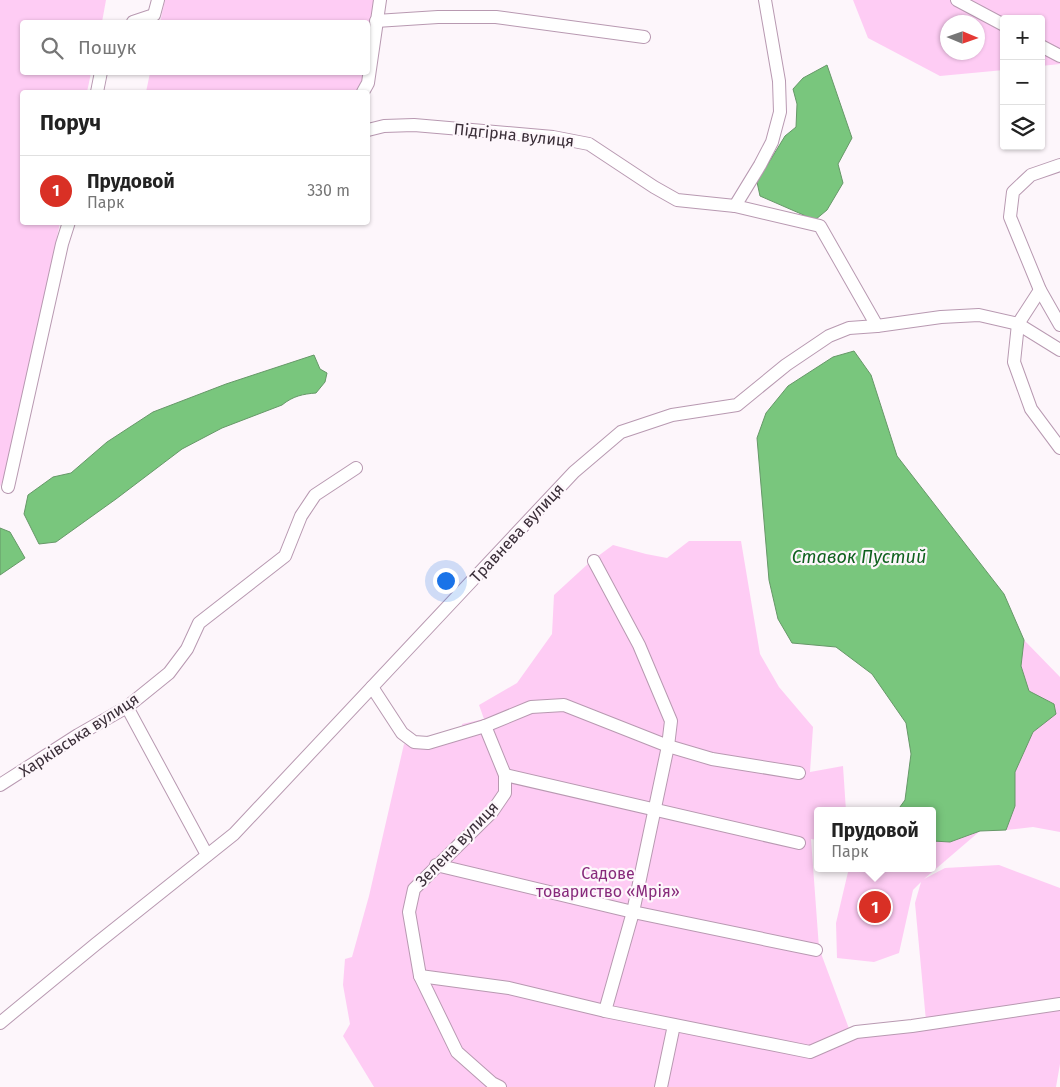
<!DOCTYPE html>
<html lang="uk">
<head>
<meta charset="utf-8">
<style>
	body { margin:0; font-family:"Fira Sans",sans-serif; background:#f2f2f2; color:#222 }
	.controls { position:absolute; right:15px; top:15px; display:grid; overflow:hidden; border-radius:5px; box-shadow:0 1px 4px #0004 }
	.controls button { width:45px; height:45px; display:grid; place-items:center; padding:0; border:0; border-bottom:1px solid #e0e0e0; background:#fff; color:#222; font:25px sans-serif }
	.compass { position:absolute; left:940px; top:15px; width:45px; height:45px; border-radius:50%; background:#fff; box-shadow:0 1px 4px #0004; rotate:92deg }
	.you { position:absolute; left:445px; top:580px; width:18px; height:18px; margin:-12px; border:4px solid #fff; border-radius:50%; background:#1a73e8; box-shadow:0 0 0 8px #1a73e833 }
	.badge { display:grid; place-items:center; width:32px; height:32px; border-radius:50%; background:#d93025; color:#fff; font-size:16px; font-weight:700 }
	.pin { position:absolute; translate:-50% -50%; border:2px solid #fff; box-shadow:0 1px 5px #0006 }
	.popup { position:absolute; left:814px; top:807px; width:122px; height:65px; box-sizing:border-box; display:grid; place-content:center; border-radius:5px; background:#fff; filter:drop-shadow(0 1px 4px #0005); font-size:16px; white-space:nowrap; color:#767676 }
	.popup b { font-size:19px; color:#222 }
	.popup::after { content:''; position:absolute; left:50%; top:100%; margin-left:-10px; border:10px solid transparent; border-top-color:#fff }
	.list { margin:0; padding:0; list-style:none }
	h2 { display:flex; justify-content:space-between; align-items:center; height:65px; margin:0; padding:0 20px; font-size:21px }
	h2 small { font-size:16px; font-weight:400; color:#767676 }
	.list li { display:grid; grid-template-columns:32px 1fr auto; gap:15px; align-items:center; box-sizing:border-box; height:70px; padding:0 20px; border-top:1px solid #e0e0e0 }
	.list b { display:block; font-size:19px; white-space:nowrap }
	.list p { margin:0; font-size:16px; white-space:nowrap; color:#767676 }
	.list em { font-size:16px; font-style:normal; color:#767676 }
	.icon { flex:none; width:28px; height:28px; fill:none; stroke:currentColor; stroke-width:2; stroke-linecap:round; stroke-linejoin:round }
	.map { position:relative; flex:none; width:1060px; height:1087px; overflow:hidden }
	.search { position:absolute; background:#fff; box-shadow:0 1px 4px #0004; left:20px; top:20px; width:350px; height:55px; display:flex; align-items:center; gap:12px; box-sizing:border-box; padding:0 18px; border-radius:5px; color:#767676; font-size:19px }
	.panel { position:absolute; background:#fff; box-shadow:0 1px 4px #0004; left:20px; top:90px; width:350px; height:135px; border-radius:5px }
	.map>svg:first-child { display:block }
	.green { fill:#feccf4; fill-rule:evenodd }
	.water { fill:#79c67d; stroke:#669868 }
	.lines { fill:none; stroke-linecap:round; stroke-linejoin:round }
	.street-casing { stroke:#b899b1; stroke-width:14 }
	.street { stroke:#fff; stroke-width:12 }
	.labels { text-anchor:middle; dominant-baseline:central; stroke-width:4.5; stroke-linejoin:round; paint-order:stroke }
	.street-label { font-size:16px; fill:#3a2e38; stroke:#fdf6fb }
	.park-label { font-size:16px; fill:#872a7b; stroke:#fdf6fb }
	.water-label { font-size:18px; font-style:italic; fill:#0f611e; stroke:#fdf6fb }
</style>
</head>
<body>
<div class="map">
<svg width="1060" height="1087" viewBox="0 0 1060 1087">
	<rect width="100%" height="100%" fill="#fdf6fb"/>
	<g class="green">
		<path d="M0,0H106L102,22H22V72L91,73L87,92H22V222L60,223L7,470L0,487Z"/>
		<path d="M165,0H379L367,92H146L150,73L368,72V22H160Z"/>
		<path d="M853,0H1060V64L1041,66V19H1004V70L940,76L868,38ZM948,22H978V52H948Z"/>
		<path d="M689,541H741L760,654L779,687L813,727L810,772L843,766L846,811H818L817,840L811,839L819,948L851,1034L926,1021L915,903L921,882L913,890L899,953L874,962L837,958L836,923L848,872L852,868H932L933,841L950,842L980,831L924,879L945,868L999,865L1060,888V1064L1056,1087H374L343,1036L350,1024L343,985L345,959L352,957L369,896L404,744L425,748L464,738L462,724L484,719L479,705L517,683L552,634L554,595L590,562L613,545L646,554L667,558Z"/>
		<path d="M1024,640L1060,677V832L1033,827L1006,830L1015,806V772L1033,732L1056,713L1054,704L1029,691L1021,666Z"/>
	</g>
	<g class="water">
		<path d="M827,65L852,138L838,164L843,183L827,210L815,220L760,196L757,182L785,136L796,127L797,104L793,89L803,78Z"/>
		<path d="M854,351L871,375L897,456L1004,594L1024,640L1021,666L1029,691L1054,704L1056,714L1033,732L1015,772V806L1006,830L980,831L950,842L933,841L932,811H897L905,800L911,754L906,723L872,674L836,647L792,643L778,619L769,580L757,438L766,413L788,386L833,357Z"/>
		<path d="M314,355L320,369L327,373L325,382L316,393C303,394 293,396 282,405L222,428L182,449L116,499L56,542L39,544L24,514L28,495L53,477L71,473L107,442L153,412L226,384Z"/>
		<path d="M0,528L10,532L25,558L0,575Z"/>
	</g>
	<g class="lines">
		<defs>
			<g id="street">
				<path d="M957,0L1004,25"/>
				<path d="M376,21L438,17H496L644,37"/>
				<path d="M133,22L154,15L158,0"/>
				<path d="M1041,46L1060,56"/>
				<path d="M97,92L101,72"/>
				<path d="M363,92L368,83L380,0"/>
				<path d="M368,130L384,126L414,125L553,137L589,144L654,187L677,200L735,206L820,226L877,326"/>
				<path d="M1060,165L1031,175L1013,192L1010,217L1040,290L1060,325"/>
				<path d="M735,206L760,165L772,142L780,112L779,81L765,0"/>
				<path d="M1040,290L1018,324L1014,362L1031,409L1060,448"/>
				<path d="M8,487L62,244L69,222"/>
				<path d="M594,561L639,645L671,721L668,746L633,912L605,1011"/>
				<path d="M372,687L402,733L414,742L428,743L485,726L531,707L564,705L668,746L712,759L799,773"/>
				<path d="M127,707L207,855"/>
				<path d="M485,726L505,775V793L492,812L414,889L409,912L420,976L457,1052L492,1083L500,1087"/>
				<path d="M505,775L799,843"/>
				<path d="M0,785L78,735L127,707L169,673L187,649L199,623L285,556L301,516L315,495L356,468"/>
				<path d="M436,865L633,912L816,950"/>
				<path d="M420,976L509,988L605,1011L810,1052L856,1032L912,1026L1060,1004"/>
				<path d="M0,1023L96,944L234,834L574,472L621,432L672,415L737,405L786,365L829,336L849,328L877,326L941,317L979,315L1018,324L1060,350"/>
				<path d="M661,1087L674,1025"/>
			</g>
		</defs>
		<use href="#street" class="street-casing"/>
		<use href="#street" class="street"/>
	</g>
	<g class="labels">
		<g class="street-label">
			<text transform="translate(514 135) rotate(6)">Підгірна вулиця</text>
			<text transform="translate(517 533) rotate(-47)">Травнева вулиця</text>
			<text transform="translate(79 735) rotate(-33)">Харківська вулиця</text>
			<text transform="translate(457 844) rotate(-46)">Зелена вулиця</text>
		</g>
		<g class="park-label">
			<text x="608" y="873">Садове<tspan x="608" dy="18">товариство «Мрія»</tspan></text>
		</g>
		<g class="water-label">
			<text x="859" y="557">Ставок Пустий</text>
		</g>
	</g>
</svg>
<div class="controls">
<button>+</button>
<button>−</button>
<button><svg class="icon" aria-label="layers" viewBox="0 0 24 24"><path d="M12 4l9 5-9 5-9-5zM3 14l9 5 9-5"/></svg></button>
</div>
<svg class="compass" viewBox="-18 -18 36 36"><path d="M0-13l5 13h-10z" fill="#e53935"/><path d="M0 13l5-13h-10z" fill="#767676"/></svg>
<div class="you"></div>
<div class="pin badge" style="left:875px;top:907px">1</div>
<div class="popup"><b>Прудовой</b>Парк</div>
<div class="search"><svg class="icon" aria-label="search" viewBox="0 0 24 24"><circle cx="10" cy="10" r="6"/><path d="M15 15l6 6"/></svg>Пошук</div>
<section class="panel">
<h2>Поруч<small></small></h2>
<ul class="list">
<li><span class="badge">1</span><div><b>Прудовой</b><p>Парк</p></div><em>330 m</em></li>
</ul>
</section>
</div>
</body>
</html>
